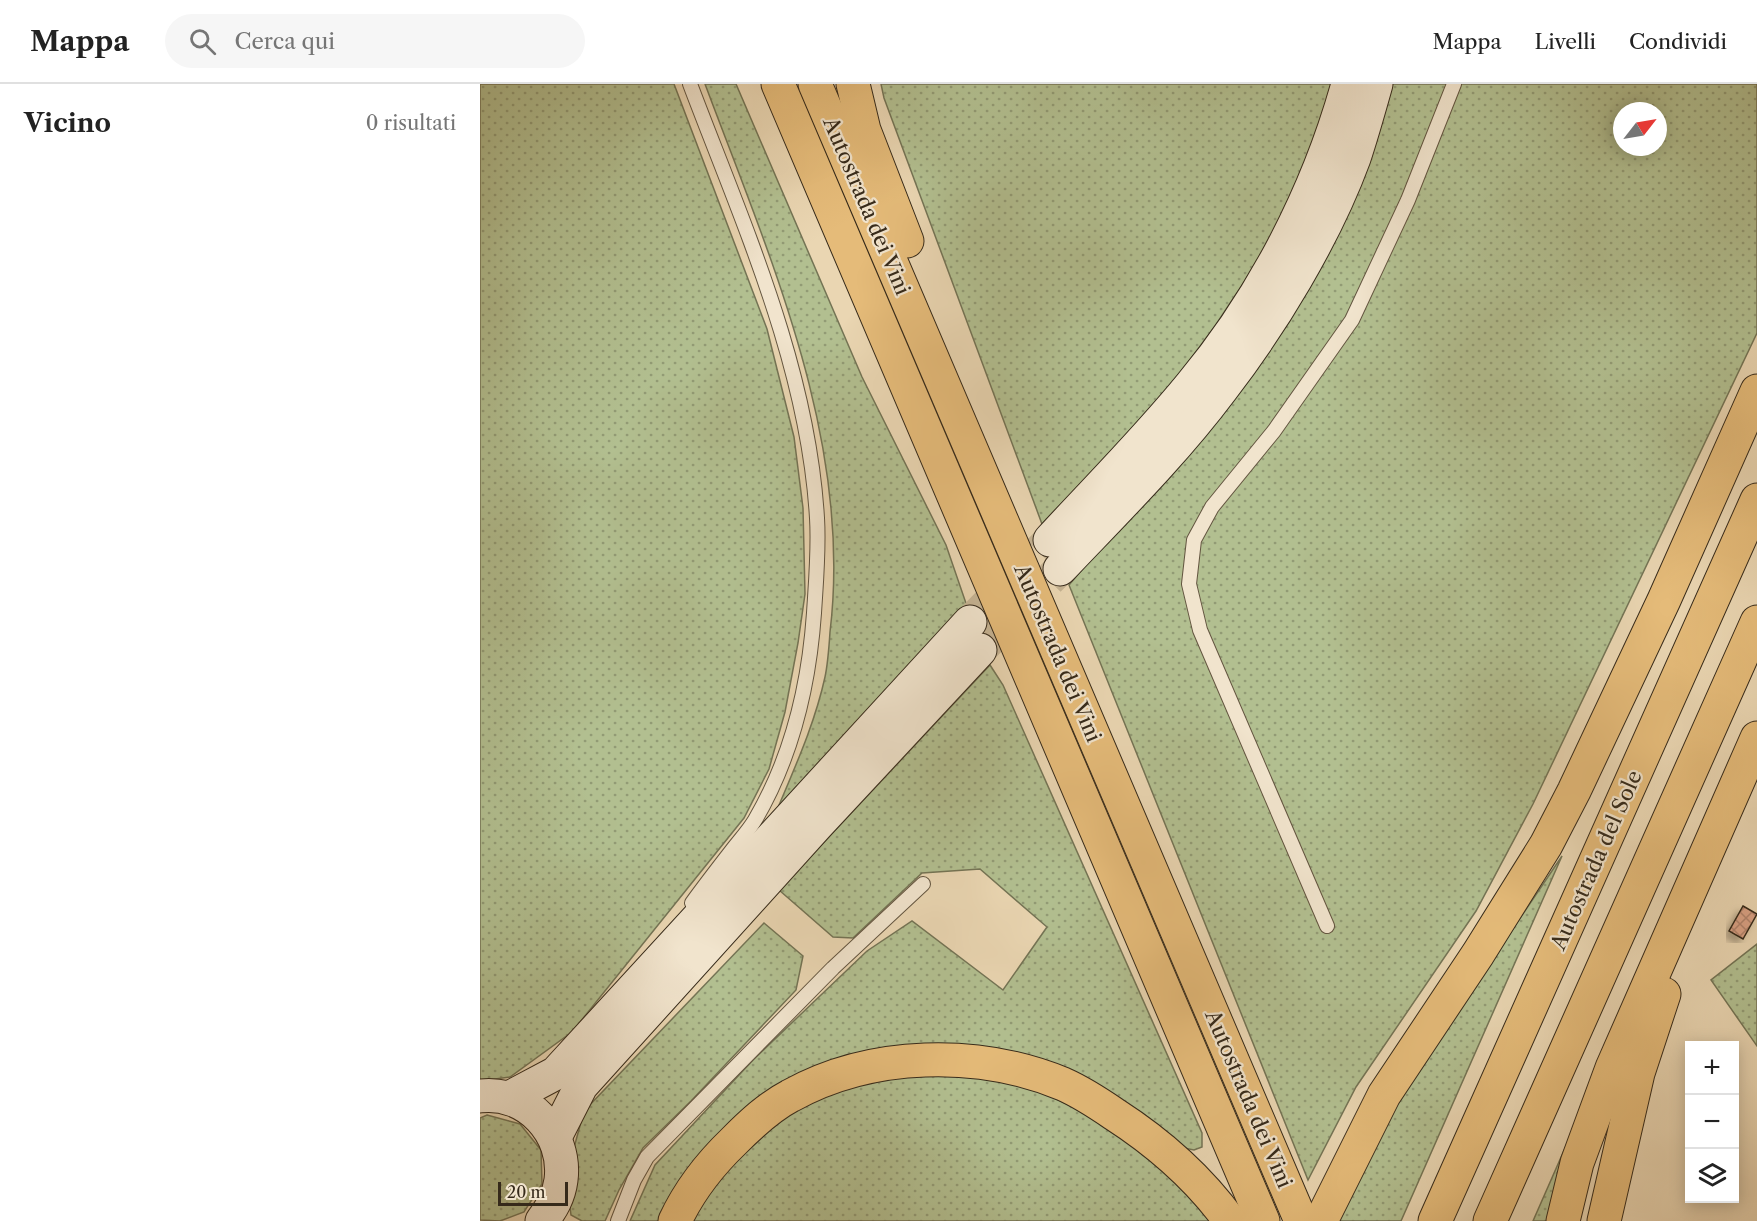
<!DOCTYPE html>
<html lang="it">
<head>
<meta charset="utf-8">
<style>
	body { margin:0; font-family:"Libre Caslon Text",serif; background:#f6f6f6; color:#222 }
	.controls { position:absolute; right:18px; bottom:18px; display:grid; overflow:hidden; border-radius:0px; box-shadow:0 3px 15px #0003 }
	.controls button { width:54px; height:54px; display:grid; place-items:center; padding:0; border:0; border-bottom:2px solid #e0e0e0; background:#fff; color:#222; font:30px sans-serif }
	.compass { position:absolute; left:1133px; top:18px; width:54px; height:54px; border-radius:50%; background:#fff; box-shadow:0 3px 15px #0003; rotate:59deg }
	.scale { position:absolute; left:18px; bottom:15px; width:70px; box-sizing:border-box; padding-left:6px; border:3px solid #362a1a; border-top:0; font-size:16px; line-height:21px; white-space:nowrap; color:#362a1a; -webkit-text-stroke:4px #f1e4cd; paint-order:stroke }
	.list { margin:0; padding:0; list-style:none }
	h2 { display:flex; justify-content:space-between; align-items:center; height:78px; margin:0; padding:0 24px; font-size:26px }
	h2 small { font-size:20px; font-weight:400; color:#767676 }
	.icon { flex:none; width:33px; height:33px; fill:none; stroke:currentColor; stroke-width:2; stroke-linecap:round; stroke-linejoin:round }
	.map { position:relative; flex:none; width:1277px; height:1137px; overflow:hidden }
	header { display:flex; align-items:center; gap:36px; box-sizing:border-box; height:84px; padding:0 30px; background:#fff; border-bottom:2px solid #e0e0e0 }
	header strong { font-size:28px }
	nav { display:flex; gap:33px; margin-inline-start:auto; font-size:21px }
	.search { width:420px; height:54px; background:#f6f6f6; display:flex; align-items:center; gap:15px; box-sizing:border-box; padding:0 21px; border-radius:33px; color:#767676; font-size:22px }
	main { display:flex }
	aside { flex:1; background:#fff }
	.map>svg:first-child { display:block }
	.grass { fill:url(#grass-dots); stroke:#747455; stroke-width:1.5; fill-rule:evenodd }
	.building { fill:url(#building-cross-hatch); stroke:#362a1a; stroke-width:1.5; filter:url(#shadow) }
	.lines { fill:none; stroke-linecap:round; stroke-linejoin:round }
	.secondary-tunnel { stroke:#c6b494; stroke-width:33; stroke-dasharray:33 16; stroke-linecap:butt }
	.service-casing { stroke:#635540; stroke-width:16 }
	.secondary-casing { stroke:#362a1a; stroke-width:35 }
	.motorway-casing { stroke:#362a1a; stroke-width:35 }
	.service { stroke:#f1e4cd; stroke-width:14 }
	.secondary { stroke:#f1e4cd; stroke-width:33 }
	.motorway { stroke:#e5bb79; stroke-width:33 }
	.labels { text-anchor:middle; dominant-baseline:central; stroke-width:4.5; stroke-linejoin:round; paint-order:stroke }
	.street-label { font-size:21px; fill:#362a1a; stroke:#f1e4cd }
</style>
</head>
<body>
<header>
<strong>Mappa</strong>
<div class="search"><svg class="icon" aria-label="search" viewBox="0 0 24 24"><circle cx="10" cy="10" r="6"/><path d="M15 15l6 6"/></svg>Cerca qui</div>
<nav><a>Mappa</a><a>Livelli</a><a>Condividi</a></nav>
</header>
<main>
<aside>
<h2>Vicino<small>0 risultati</small></h2>
<ul class="list">
</ul>
</aside>
<div class="map">
<svg width="1277" height="1137" viewBox="0 0 1277 1137">
	<defs>
		<pattern id="grass-dots" width="8" height="8" patternUnits="userSpaceOnUse" patternTransform="scale(1.5)"><rect width="8" height="8" fill="#b2bf90"/><path d="M2 2h.1M6 6h.1" fill="none" stroke="#929b75" stroke-width="1.8" stroke-linecap="round"/></pattern>
		<pattern id="building-cross-hatch" width="8" height="8" patternUnits="userSpaceOnUse" patternTransform="scale(1.5)"><rect width="8" height="8" fill="#daa285"/><path d="M0 0l8 8M0 8l8-8" fill="none" stroke="#b2846c"/></pattern>
		<filter id="shadow"><feDropShadow dx="-5.5" dy="5.5" stdDeviation="3" flood-color="#0004"/></filter>
	</defs>
	<rect width="100%" height="100%" fill="#ead6b2"/>
	<filter id="stains"><feTurbulence type="fractalNoise" baseFrequency=".00333" numOctaves="4"/><feColorMatrix values="0 0 0 0 .2 0 0 0 0 .09 0 0 0 0 .02 0 0 0 .5 -.17"/></filter>
	<radialGradient id="worn" r=".72"><stop offset=".6" stop-color="#630" stop-opacity="0"/><stop offset="1" stop-color="#630" stop-opacity=".3"/></radialGradient>
	<g class="grass">
		<path d="M0,0H194L287,245L314,353L323,424L325,510L318,559L305,628L289,685L264,734L92,948L30,993L0,997Z"/>
		<path d="M225,0H256L382,293L466,461L489,528L297,726C315,683 335,639 345,593C348,579 349,563 350,548C373,358 290,174 225,0Z"/>
		<path d="M401,0H857L852,19L786,165L735,242L684,311L562,440L404,14Z"/>
		<path d="M909,0H1277V249L1053,720L996,827L876,1003L828,1096L589,501L645,435ZM1142,27H1178V63H1142Z"/>
		<path d="M510,581L523,601L722,1049V1063L714,1066L704,1064L625,1010L370,973L183,1137H150L175,1081L274,975L387,867L432,837L523,906L567,843L500,785L442,789L373,854L353,853L299,806Z"/>
		<path d="M1082,772L921,1137H855L897,1055L937,987Z"/>
		<path d="M284,839L323,872L316,906L211,1017L163,1064L139,1106L125,1137H102L91,1131L86,1093L104,1027Z"/>
		<path d="M1277,860V962L1231,896Z"/>
		<path d="M443,988L544,999L640,1046L715,1114L730,1137H209L210,1132L273,1054L328,1017L378,1000Z"/>
		<path d="M1100,1030L1071,1137H1053Z"/>
		<path d="M7,1031L40,1040L61,1066L62,1100L44,1128L20,1137L0,1136V1034Z"/>
	</g>
	<path class="building" d="M1263,822L1277,830L1263,855L1249,847Z"/>
	<g class="lines">
		<g class="secondary-tunnel">
			<path d="M490,538L570,456"/>
			<path d="M500,566L580,485"/>
		</g>
		<defs>
			<g id="service">
				<path d="M210,0C263,140 328,282 337,434C339,465 336,497 334,529C329,601 312,673 275,736C269,746 260,756 253,765C239,783 225,801 212,819"/>
				<path d="M847,842L720,546L709,500L714,456L732,423L794,347L872,236L928,116L974,0"/>
				<path d="M138,1137L154,1096L167,1073L353,884L443,800"/>
			</g>
			<g id="secondary">
				<path d="M570,456C617,405 667,355 711,301C783,215 838,108 868,0"/>
				<path d="M580,485C635,427 693,370 741,306C792,240 845,153 874,74C882,50 889,25 896,0"/>
				<path d="M0,1012C47,1006 87,1049 81,1096C79,1112 72,1124 62,1137"/>
				<path d="M29,1014L76,989L490,538"/>
				<path d="M75,1053L101,1002L337,741L500,566"/>
			</g>
			<g id="motorway">
				<path d="M298,0L783,1137"/>
				<path d="M335,0L821,1137"/>
				<path d="M373,0L384,46L427,157"/>
				<path d="M845,1129L904,1011L998,870L1066,761L1094,707L1184,516L1277,307"/>
				<path d="M195,1137C210,1105 229,1081 254,1057C271,1040 289,1023 310,1012C391,967 498,965 583,1000C601,1008 618,1019 634,1030C679,1059 718,1093 750,1137"/>
				<path d="M955,1137L1277,416"/>
				<path d="M1010,1137L1277,538"/>
				<path d="M1083,1137L1097,1079L1132,984L1277,654"/>
				<path d="M1124,1137L1158,989L1184,910"/>
			</g>
		</defs>
		<use href="#service" class="service-casing"/>
		<use href="#secondary" class="secondary-casing"/>
		<use href="#motorway" class="motorway-casing"/>
		<use href="#service" class="service"/>
		<use href="#secondary" class="secondary"/>
		<use href="#motorway" class="motorway"/>
	</g>
	<g class="labels">
		<g class="street-label">
			<text transform="translate(387 122) rotate(67)">Autostrada dei Vini</text>
			<text transform="translate(578 569) rotate(67)">Autostrada dei Vini</text>
			<text transform="translate(1116 776) rotate(-66)">Autostrada del Sole</text>
			<text transform="translate(769 1015) rotate(67)">Autostrada dei Vini</text>
		</g>
	</g>
	<rect width="100%" height="100%" filter="url(#stains)"/>
	<rect width="100%" height="100%" fill="url(#worn)"/>
</svg>
<div class="controls">
<button>+</button>
<button>−</button>
<button><svg class="icon" aria-label="layers" viewBox="0 0 24 24"><path d="M12 4l9 5-9 5-9-5zM3 14l9 5 9-5"/></svg></button>
</div>
<svg class="compass" viewBox="-18 -18 36 36"><path d="M0-13l5 13h-10z" fill="#e53935"/><path d="M0 13l5-13h-10z" fill="#767676"/></svg>
<div class="scale">20 m</div>
</div>
</main>
</body>
</html>
